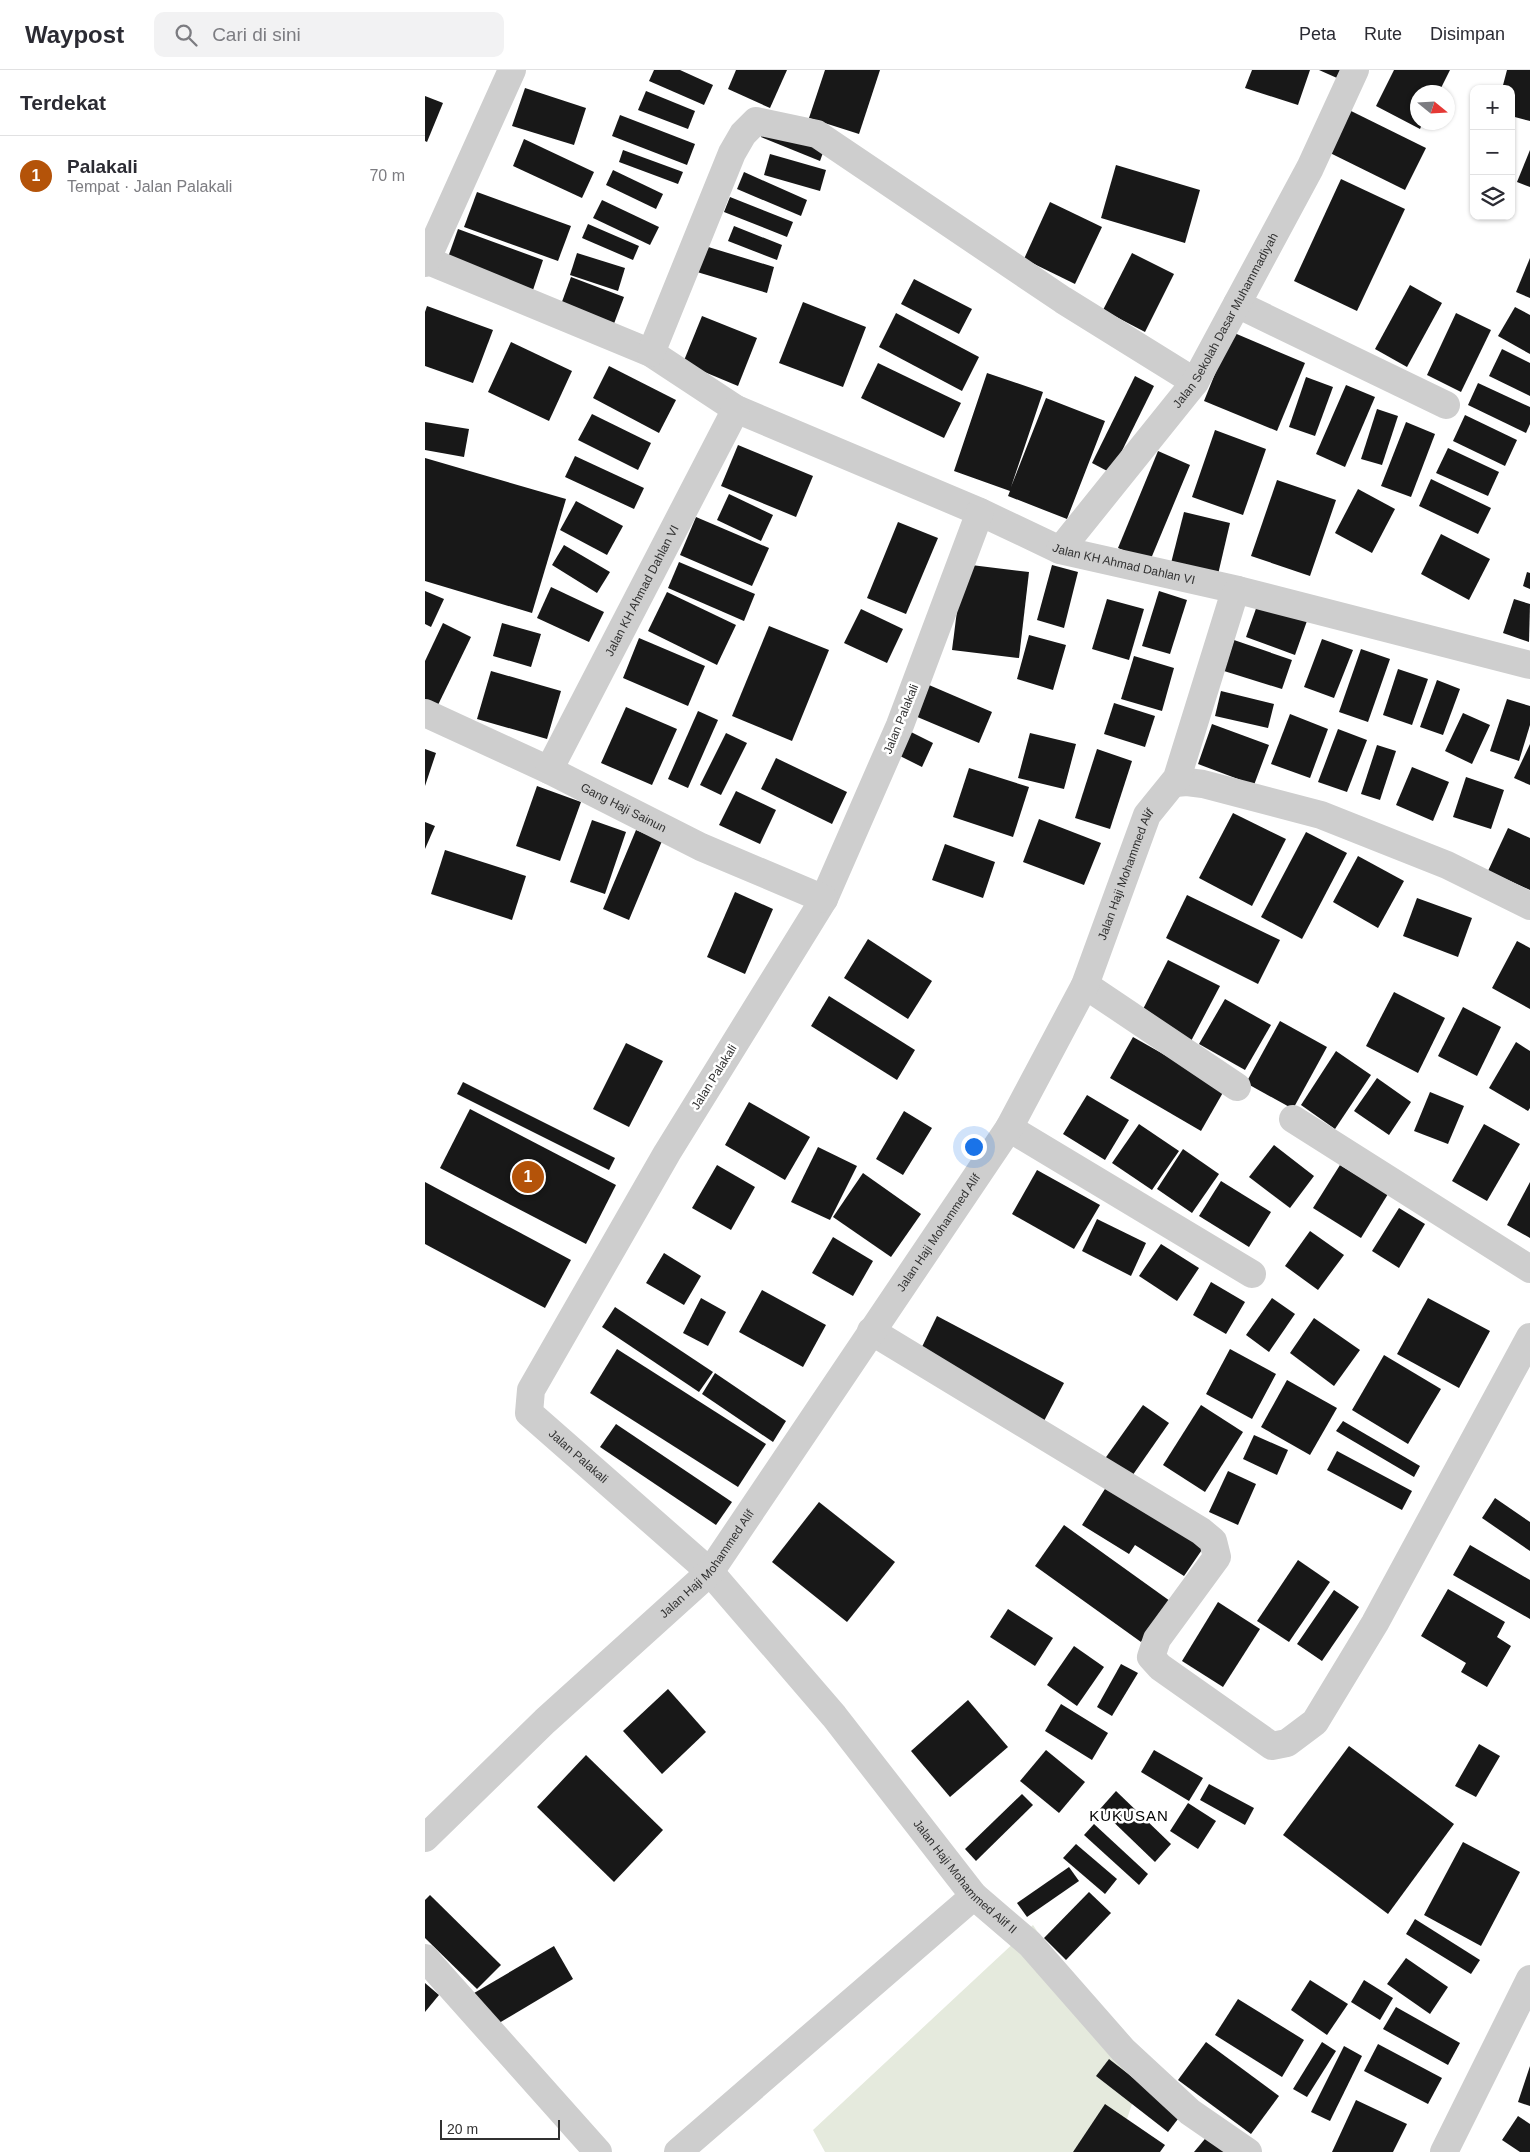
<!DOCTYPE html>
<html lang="id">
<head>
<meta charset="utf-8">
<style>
	body { margin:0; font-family:Helvetica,sans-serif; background:#f2f2f3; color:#2b2b33 }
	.controls { position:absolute; right:15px; top:15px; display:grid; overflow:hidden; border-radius:10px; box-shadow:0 1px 4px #0004 }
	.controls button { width:45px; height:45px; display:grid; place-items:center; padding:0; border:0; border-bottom:1px solid #e1e1e2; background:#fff; color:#2b2b33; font:25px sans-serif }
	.compass { position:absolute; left:985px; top:15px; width:45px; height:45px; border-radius:50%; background:#fff; box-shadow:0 1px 4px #0004; rotate:108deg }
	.scale { position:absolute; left:15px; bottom:12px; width:120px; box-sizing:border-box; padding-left:5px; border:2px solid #313131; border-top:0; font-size:14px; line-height:18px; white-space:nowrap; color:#313131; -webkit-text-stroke:4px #fff; paint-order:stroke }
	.you { position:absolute; left:548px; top:1076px; width:18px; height:18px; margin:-12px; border:4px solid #fff; border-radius:50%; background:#1a73e8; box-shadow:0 0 0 8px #1a73e833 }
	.badge { display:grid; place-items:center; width:32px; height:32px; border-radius:50%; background:#b45309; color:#fff; font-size:16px; font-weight:700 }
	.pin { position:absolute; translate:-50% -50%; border:2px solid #fff; box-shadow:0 1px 5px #0006 }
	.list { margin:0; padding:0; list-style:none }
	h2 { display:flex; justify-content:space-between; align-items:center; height:65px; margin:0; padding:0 20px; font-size:21px }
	h2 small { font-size:16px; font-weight:400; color:#7c7c81 }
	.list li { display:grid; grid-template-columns:32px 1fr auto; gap:15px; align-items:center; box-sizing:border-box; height:80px; padding:0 20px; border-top:1px solid #e1e1e2 }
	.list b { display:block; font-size:19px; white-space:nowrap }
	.list p { margin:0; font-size:16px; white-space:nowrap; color:#7c7c81 }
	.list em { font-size:16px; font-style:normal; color:#7c7c81 }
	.icon { flex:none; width:28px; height:28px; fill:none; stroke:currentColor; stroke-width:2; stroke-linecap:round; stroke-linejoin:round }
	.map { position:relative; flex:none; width:1105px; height:2082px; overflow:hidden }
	header { display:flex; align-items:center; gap:30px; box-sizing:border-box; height:70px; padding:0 25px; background:#fff; border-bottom:1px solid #e1e1e2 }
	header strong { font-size:24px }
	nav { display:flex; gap:28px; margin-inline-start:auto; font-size:18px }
	.search { width:350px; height:45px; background:#f2f2f3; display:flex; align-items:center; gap:12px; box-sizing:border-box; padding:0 18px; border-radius:10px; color:#7c7c81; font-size:19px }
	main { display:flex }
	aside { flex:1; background:#fff }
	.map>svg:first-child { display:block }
	.green { fill:#e5eadd }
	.building { fill:#181818 }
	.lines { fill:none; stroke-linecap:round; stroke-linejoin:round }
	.street { stroke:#cecece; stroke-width:28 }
	.labels { text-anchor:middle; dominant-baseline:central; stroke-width:5; stroke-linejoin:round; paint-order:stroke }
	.street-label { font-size:12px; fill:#313131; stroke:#fff }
	.quarter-label { font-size:15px; letter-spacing:1px; fill:#000; stroke:#fff }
</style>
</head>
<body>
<header>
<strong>Waypost</strong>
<div class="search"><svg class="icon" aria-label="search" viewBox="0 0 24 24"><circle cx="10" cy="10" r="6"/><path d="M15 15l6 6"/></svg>Cari di sini</div>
<nav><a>Peta</a><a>Rute</a><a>Disimpan</a></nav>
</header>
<main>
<aside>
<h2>Terdekat<small></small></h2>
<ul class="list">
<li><span class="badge">1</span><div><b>Palakali</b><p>Tempat · Jalan Palakali</p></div><em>70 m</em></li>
</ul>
</aside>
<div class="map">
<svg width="1105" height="2082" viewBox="0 0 1105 2082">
	<rect width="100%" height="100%" fill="#fff"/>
	<path class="green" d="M608,1855L714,2013L691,2082H400L388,2060Z"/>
	<g class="building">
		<path d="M229,0H255L288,15L279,35L224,11Z"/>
		<path d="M311,0H362L345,38L303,19Z"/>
		<path d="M400,0H455L434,64L384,48Z"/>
		<path d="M827,0H885L873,35L820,18Z"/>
		<path d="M894,0H927L921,12Z"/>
		<path d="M969,0H1025L1014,22H992V52H998L995,59L951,36Z"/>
		<path d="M1082,0H1105V51L1086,46V19H1077Z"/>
		<path d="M100,18L161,38L149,75L87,56Z"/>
		<path d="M221,21L270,41L263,59L213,40Z"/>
		<path d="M0,26L18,33L2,72L0,71Z"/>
		<path d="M920,38L1001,78L980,120L899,80Z"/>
		<path d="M195,45L270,74L262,95L187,66Z"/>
		<path d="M340,57L399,80L395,91L336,67Z"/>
		<path d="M99,69L169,102L157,128L88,96Z"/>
		<path d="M198,80L258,102L253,114L194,92Z"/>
		<path d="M1105,80V117L1092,112Z"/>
		<path d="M345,84L401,100L395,121L339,105Z"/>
		<path d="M691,95L775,120L760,173L676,148Z"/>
		<path d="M188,100L238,124L231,139L181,115Z"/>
		<path d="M319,102L382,130L376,146L312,119Z"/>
		<path d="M916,109L980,139L932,241L869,211Z"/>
		<path d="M52,122L146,156L133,191L39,157Z"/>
		<path d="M305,127L368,152L362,167L299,142Z"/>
		<path d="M177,130L234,157L225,175L168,148Z"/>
		<path d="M625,132L677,157L650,214L599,189Z"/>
		<path d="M163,154L214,176L208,190L157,168Z"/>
		<path d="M309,156L357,175L352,190L303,171Z"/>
		<path d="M33,159L118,190L107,223L21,193Z"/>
		<path d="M280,176L349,197L342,223L272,202Z"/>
		<path d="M152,183L200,198L193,221L145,205Z"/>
		<path d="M707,183L749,204L720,262L678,240Z"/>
		<path d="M1105,188V228L1091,222Z"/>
		<path d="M146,207L199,227L187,259L134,240Z"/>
		<path d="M489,209L547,239L534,264L476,234Z"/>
		<path d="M985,215L1017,233L982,297L950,279Z"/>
		<path d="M378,232L441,257L418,317L354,293Z"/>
		<path d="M2,236L68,260L48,313L0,296V242Z"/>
		<path d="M1090,237L1105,245V284L1073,266Z"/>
		<path d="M471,243L554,287L537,321L454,277Z"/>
		<path d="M1031,243L1066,260L1036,322L1002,305Z"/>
		<path d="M277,246L332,268L313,316L258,293Z"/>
		<path d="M807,262L880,293L852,361L779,331Z"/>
		<path d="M86,272L147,301L124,351L63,322Z"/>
		<path d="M1077,279L1105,293V326L1064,306Z"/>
		<path d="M453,293L536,333L519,368L436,328Z"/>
		<path d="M184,296L251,330L234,363L168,328Z"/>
		<path d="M562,303L618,322L586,417L621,328L680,351L642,449L583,426L585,421L529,401Z"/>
		<path d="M710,306L729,316L686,403L667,393Z"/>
		<path d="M881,307L908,317L890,366L864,357Z"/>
		<path d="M1053,313L1105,337V354L1101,363L1043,335Z"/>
		<path d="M921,315L950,327L920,397L891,384Z"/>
		<path d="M952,339L973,346L957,395L936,389Z"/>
		<path d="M167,344L226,373L213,400L153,370Z"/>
		<path d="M1040,345L1092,370L1080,396L1028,371Z"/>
		<path d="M0,352L44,359L39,387L0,380Z"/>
		<path d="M981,352L1010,364L986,427L956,416Z"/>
		<path d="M790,360L841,379L818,445L767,427Z"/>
		<path d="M313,375L388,406L371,447L296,416Z"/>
		<path d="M1023,378L1074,402L1063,426L1011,403Z"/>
		<path d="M733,381L765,395L725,491L693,478Z"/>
		<path d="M150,386L219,418L209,439L140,407Z"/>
		<path d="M0,388L141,429L107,543L0,511Z"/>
		<path d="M1006,409L1066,438L1053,464L994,436Z"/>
		<path d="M852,410L911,430L885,506L826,486Z"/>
		<path d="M933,419L970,439L947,483L910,463Z"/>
		<path d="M304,424L348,445L336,471L292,450Z"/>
		<path d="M151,431L198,456L182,485L135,460Z"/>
		<path d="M759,442L805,453L791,513L744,501Z"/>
		<path d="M271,447L344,478L327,516L255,485Z"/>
		<path d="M473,452L513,468L481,544L442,528Z"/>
		<path d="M1016,464L1065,489L1044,530L996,504Z"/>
		<path d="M139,475L185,502L172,523L127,495Z"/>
		<path d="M254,492L330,524L319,551L243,518Z"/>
		<path d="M538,494L604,502L594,588L527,580Z"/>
		<path d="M627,495L653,502L639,558L612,550Z"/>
		<path d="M1102,502L1105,503V519L1098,516Z"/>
		<path d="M126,517L179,542L164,572L112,548Z"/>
		<path d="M0,521L19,529L6,557L0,554Z"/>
		<path d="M734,521L762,530L745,584L717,576Z"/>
		<path d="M242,522L311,555L292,595L223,561Z"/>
		<path d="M682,529L719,539L704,590L667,579Z"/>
		<path d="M1089,529L1105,534L1104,572L1078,563Z"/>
		<path d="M834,530L883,548L870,585L821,567Z"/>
		<path d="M436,539L478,559L462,593L419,573Z"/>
		<path d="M18,553L46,567L12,637L0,631V591Z"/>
		<path d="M77,553L116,564L106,597L68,586Z"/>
		<path d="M344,556L404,580L367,671L307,646Z"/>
		<path d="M604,565L641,575L628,620L592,609Z"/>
		<path d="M214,568L280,596L263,636L198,608Z"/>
		<path d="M897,569L928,580L909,628L879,617Z"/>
		<path d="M809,570L867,590L857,619L799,601Z"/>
		<path d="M936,579L965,589L943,652L914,642Z"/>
		<path d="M709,586L749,598L737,641L696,629Z"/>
		<path d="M973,599L1003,609L987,655L958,645Z"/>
		<path d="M66,601L136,621L122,669L52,649Z"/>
		<path d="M1012,610L1035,619L1018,665L995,657Z"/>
		<path d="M504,615L567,642L554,673L490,646Z"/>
		<path d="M796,621L849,634L843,658L790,646Z"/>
		<path d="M1082,629L1105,636V655L1094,691L1065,681Z"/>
		<path d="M689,633L730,646L720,677L679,664Z"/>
		<path d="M201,637L252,659L227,715L176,693Z"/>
		<path d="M273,641L293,650L263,718L243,709Z"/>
		<path d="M1038,643L1065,655L1047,694L1020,681Z"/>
		<path d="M865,644L903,659L885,708L846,694Z"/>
		<path d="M787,654L844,675L829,715L773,694Z"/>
		<path d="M913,659L942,670L922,722L893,712Z"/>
		<path d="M484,661L508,673L497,697L473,685Z"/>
		<path d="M301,663L322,673L296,725L275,715Z"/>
		<path d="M605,663L651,674L639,719L593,708Z"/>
		<path d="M1105,674V715L1089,708Z"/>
		<path d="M952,675L971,681L955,730L936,724Z"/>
		<path d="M0,679L11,683L0,716Z"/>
		<path d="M672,679L707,691L685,759L650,748Z"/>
		<path d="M351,688L422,722L407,754L336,719Z"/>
		<path d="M987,697L1024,712L1008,751L971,735Z"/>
		<path d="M544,698L604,717L588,767L528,747Z"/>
		<path d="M1041,707L1079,720L1066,759L1028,747Z"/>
		<path d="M112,716L156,732L135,791L91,776Z"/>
		<path d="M311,721L351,740L335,774L294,755Z"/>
		<path d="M808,743L861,769L827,836L774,808Z"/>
		<path d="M614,749L676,773L659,815L598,792Z"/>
		<path d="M167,750L201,762L180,824L145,812Z"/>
		<path d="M0,752L10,756L0,779Z"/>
		<path d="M1083,758L1105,768V820L1063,801Z"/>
		<path d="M211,760L237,771L204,850L178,839Z"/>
		<path d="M881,762L922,783L877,869L836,847Z"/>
		<path d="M520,774L570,792L558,828L507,810Z"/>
		<path d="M20,780L101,806L87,850L6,824Z"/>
		<path d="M933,786L979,811L953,858L908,832Z"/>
		<path d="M310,822L348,839L320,904L282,887Z"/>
		<path d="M762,825L855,870L833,914L741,868Z"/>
		<path d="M992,828L1047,848L1033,887L978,866Z"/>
		<path d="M443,869L507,911L483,949L419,908Z"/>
		<path d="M1092,871L1105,878V939L1067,918Z"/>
		<path d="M743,890L795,916L765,973L714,947Z"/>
		<path d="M969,922L1020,948L993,1003L941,976Z"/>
		<path d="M404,926L490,980L472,1010L386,956Z"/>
		<path d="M800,929L846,955L820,1000L774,974Z"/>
		<path d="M1038,937L1076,957L1052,1006L1013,986Z"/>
		<path d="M855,951L902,977L868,1039L821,1013Z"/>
		<path d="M708,967L800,1019L776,1061L685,1008Z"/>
		<path d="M1091,972L1105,981V1038L1103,1041L1064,1018Z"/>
		<path d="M201,973L238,991L204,1057L168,1039Z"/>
		<path d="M911,981L946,1005L910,1059L876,1035Z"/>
		<path d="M952,1008L986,1032L964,1065L929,1041Z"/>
		<path d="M38,1012L190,1088L184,1100L32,1024Z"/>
		<path d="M1005,1022L1039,1036L1023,1074L989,1061Z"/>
		<path d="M662,1025L704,1050L680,1090L638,1064Z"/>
		<path d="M324,1032L385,1067L360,1110L300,1075Z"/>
		<path d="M45,1039L191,1115L161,1174L15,1098Z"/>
		<path d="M479,1041L507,1058L478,1105L451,1089Z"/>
		<path d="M714,1054L754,1081L727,1120L687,1093Z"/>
		<path d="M1059,1054L1095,1074L1062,1131L1027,1111Z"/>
		<path d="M849,1075L889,1106L865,1138L824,1107Z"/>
		<path d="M393,1077L432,1096L405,1150L366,1132Z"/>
		<path d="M758,1079L794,1104L767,1143L732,1119Z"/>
		<path d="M292,1095L330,1117L306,1160L267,1138Z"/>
		<path d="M915,1095L963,1124L936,1168L888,1138Z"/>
		<path d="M612,1100L675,1135L649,1179L587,1144Z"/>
		<path d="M438,1103L496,1144L466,1187L408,1147Z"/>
		<path d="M796,1111L846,1142L824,1177L774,1146Z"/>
		<path d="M0,1112L146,1190L120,1238L0,1174Z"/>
		<path d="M1105,1112V1168L1082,1155Z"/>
		<path d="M974,1138L1000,1154L974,1198L947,1181Z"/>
		<path d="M672,1149L721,1173L706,1206L657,1181Z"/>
		<path d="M885,1161L919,1185L893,1220L860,1196Z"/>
		<path d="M408,1167L448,1191L428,1226L387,1203Z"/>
		<path d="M736,1174L774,1198L752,1231L714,1206Z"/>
		<path d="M239,1183L276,1206L259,1235L221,1213Z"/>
		<path d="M786,1212L820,1232L801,1264L768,1245Z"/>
		<path d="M337,1220L401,1255L378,1297L314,1262Z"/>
		<path d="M276,1228L301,1242L283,1276L258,1263Z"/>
		<path d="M847,1228L870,1244L844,1282L821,1265Z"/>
		<path d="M1003,1228L1065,1261L1034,1318L972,1284Z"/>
		<path d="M190,1237L288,1302L274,1322L177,1257Z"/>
		<path d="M512,1246L639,1313L619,1351L493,1285Z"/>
		<path d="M889,1248L935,1280L909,1316L865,1283Z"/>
		<path d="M192,1279L341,1374L313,1417L165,1323Z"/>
		<path d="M805,1279L851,1304L827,1349L781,1324Z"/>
		<path d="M959,1285L1016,1319L983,1374L927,1340Z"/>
		<path d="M290,1303L361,1351L348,1372L277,1324Z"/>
		<path d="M862,1310L912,1338L885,1385L836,1357Z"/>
		<path d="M718,1335L744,1353L705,1409L679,1390Z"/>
		<path d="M776,1335L818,1362L780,1422L738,1395Z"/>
		<path d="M918,1351L995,1396L989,1407L911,1361Z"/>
		<path d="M191,1354L307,1432L291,1455L175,1377Z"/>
		<path d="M829,1365L863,1380L852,1405L818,1389Z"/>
		<path d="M912,1381L987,1421L977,1440L902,1400Z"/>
		<path d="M803,1401L831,1414L813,1455L784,1442Z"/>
		<path d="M685,1411L783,1471L759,1506L710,1475L704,1484L657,1455Z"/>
		<path d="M1070,1428L1105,1452V1481L1057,1448Z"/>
		<path d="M394,1432L470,1492L422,1552L347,1492Z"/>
		<path d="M639,1455L745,1531L716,1572L610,1496Z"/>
		<path d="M1045,1475L1105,1510V1549L1028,1505Z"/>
		<path d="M873,1490L905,1512L864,1572L832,1551Z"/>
		<path d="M1023,1519L1080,1552L1072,1567L1086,1576L1062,1617L1036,1602L1041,1593L996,1566Z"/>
		<path d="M909,1520L934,1537L897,1591L872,1574Z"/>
		<path d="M793,1532L835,1559L798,1617L757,1591Z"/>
		<path d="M583,1539L628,1568L610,1596L565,1567Z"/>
		<path d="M649,1576L679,1597L652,1636L622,1615Z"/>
		<path d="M696,1594L713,1603L687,1646L672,1637Z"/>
		<path d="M243,1619L281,1662L237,1704L198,1661Z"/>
		<path d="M543,1630L583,1677L525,1727L486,1681Z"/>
		<path d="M636,1634L683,1663L667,1690L620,1661Z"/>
		<path d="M1054,1674L1075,1686L1051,1727L1030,1716Z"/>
		<path d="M924,1676L1029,1754L963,1844L858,1765Z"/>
		<path d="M621,1680L660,1712L634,1743L595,1711Z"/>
		<path d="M729,1680L778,1708L764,1731L716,1702Z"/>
		<path d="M161,1685L238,1760L189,1812L112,1737Z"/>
		<path d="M784,1714L829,1738L820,1755L775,1730Z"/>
		<path d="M691,1721L746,1774L730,1792L675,1739Z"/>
		<path d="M597,1724L608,1735L551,1791L540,1779Z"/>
		<path d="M763,1733L791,1751L773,1779L745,1761Z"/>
		<path d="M669,1754L723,1804L714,1815L659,1765Z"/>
		<path d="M1038,1772L1095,1802L1056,1876L999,1845Z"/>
		<path d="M651,1774L692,1809L680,1824L638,1788Z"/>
		<path d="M644,1797L654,1811L602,1847L592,1833Z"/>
		<path d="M664,1822L686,1843L641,1890L619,1868Z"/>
		<path d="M5,1825L76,1895L52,1919L0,1868V1830Z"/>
		<path d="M990,1849L1055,1890L1046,1904L981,1864Z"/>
		<path d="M129,1876L148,1909L64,1959L44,1926Z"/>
		<path d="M981,1888L1023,1917L1005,1944L962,1914Z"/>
		<path d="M885,1910L923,1934L902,1965L866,1940Z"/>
		<path d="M939,1910L968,1928L955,1950L926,1932Z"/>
		<path d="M0,1913L14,1925L0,1942Z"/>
		<path d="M813,1929L879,1970L857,2007L790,1965Z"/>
		<path d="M971,1937L1035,1973L1023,1995L958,1959Z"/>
		<path d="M781,1972L854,2026L826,2064L753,2010Z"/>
		<path d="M897,1972L911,1981L882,2027L868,2019Z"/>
		<path d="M953,1974L1017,2008L1003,2034L939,2001Z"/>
		<path d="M919,1976L937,1986L905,2051L886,2042Z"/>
		<path d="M684,1989L756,2045L743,2062L671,2006Z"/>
		<path d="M1105,1996V2036L1093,2032Z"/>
		<path d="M931,2030L982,2054L968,2082H907Z"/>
		<path d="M680,2034L740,2075L735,2082H648Z"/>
		<path d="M1093,2046L1105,2054V2082H1095L1077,2070Z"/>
		<path d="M784,2064L805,2082H769Z"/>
	</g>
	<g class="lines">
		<g class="street">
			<path id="s1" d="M1,190L226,283L311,339L555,442L635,480L813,520L1105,595"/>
			<path d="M0,193L87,0"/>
			<path d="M812,234L1021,335"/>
			<path d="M226,283L307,83L318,64L331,51L392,64L638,230L770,312"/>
			<path id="s2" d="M555,442L475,655L399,829L242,1083L106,1320L104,1343L285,1502L409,1646L549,1826L605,1874L698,1980L765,2042L823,2082"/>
			<path id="s3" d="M635,480L770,312L885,98L930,0"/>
			<path id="s4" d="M0,643L124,700L276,777L399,829"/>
			<path id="s5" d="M124,700L311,339"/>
			<path d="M750,713L762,712L778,714L896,745L1022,795L1105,836"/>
			<path d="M660,915L812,1017"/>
			<path d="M868,1049L1105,1199"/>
			<path d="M584,1058L827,1204"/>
			<path d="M446,1261L776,1461L788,1471L792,1487L732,1569L726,1587L735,1597L847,1676L862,1673L890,1652L950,1553L1105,1267"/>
			<path id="s6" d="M0,1768L120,1651L285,1502L584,1058L660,915L722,745L752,708L807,531L813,520"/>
			<path d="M0,1888L173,2082"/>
			<path d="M253,2082L549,1826"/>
			<path d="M1019,2082L1105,1909"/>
		</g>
	</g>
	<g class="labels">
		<g class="street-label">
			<text stroke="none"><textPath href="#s3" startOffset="284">Jalan Sekolah Dasar Muhammadiyah</textPath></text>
			<text stroke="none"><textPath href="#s1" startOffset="764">Jalan KH Ahmad Dahlan VI</textPath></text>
			<text stroke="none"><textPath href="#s5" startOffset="202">Jalan KH Ahmad Dahlan VI</textPath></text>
			<text transform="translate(476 649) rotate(-68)">Jalan Palakali</text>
			<text stroke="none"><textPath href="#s4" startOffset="220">Gang Haji Sainun</textPath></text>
			<text stroke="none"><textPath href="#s6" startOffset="1205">Jalan Haji Mohammed Alif</textPath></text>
			<text transform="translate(289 1007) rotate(-58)">Jalan Palakali</text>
			<text stroke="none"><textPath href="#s6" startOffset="799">Jalan Haji Mohammed Alif</textPath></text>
			<text stroke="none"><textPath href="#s2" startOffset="1078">Jalan Palakali</textPath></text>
			<text stroke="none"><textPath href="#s6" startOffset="394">Jalan Haji Mohammed Alif</textPath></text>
			<text stroke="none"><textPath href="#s2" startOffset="1651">Jalan Haji Mohammed Alif II</textPath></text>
		</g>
		<g class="quarter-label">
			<text x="704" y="1745">KUKUSAN</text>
		</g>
	</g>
</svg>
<div class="controls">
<button>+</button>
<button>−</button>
<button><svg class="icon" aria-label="layers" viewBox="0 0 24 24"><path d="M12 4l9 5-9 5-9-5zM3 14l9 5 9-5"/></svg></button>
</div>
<svg class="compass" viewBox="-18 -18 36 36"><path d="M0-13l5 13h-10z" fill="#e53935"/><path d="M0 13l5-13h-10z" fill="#7c7c81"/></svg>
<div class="scale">20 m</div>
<div class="you"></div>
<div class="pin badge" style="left:103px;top:1107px">1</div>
</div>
</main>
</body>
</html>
